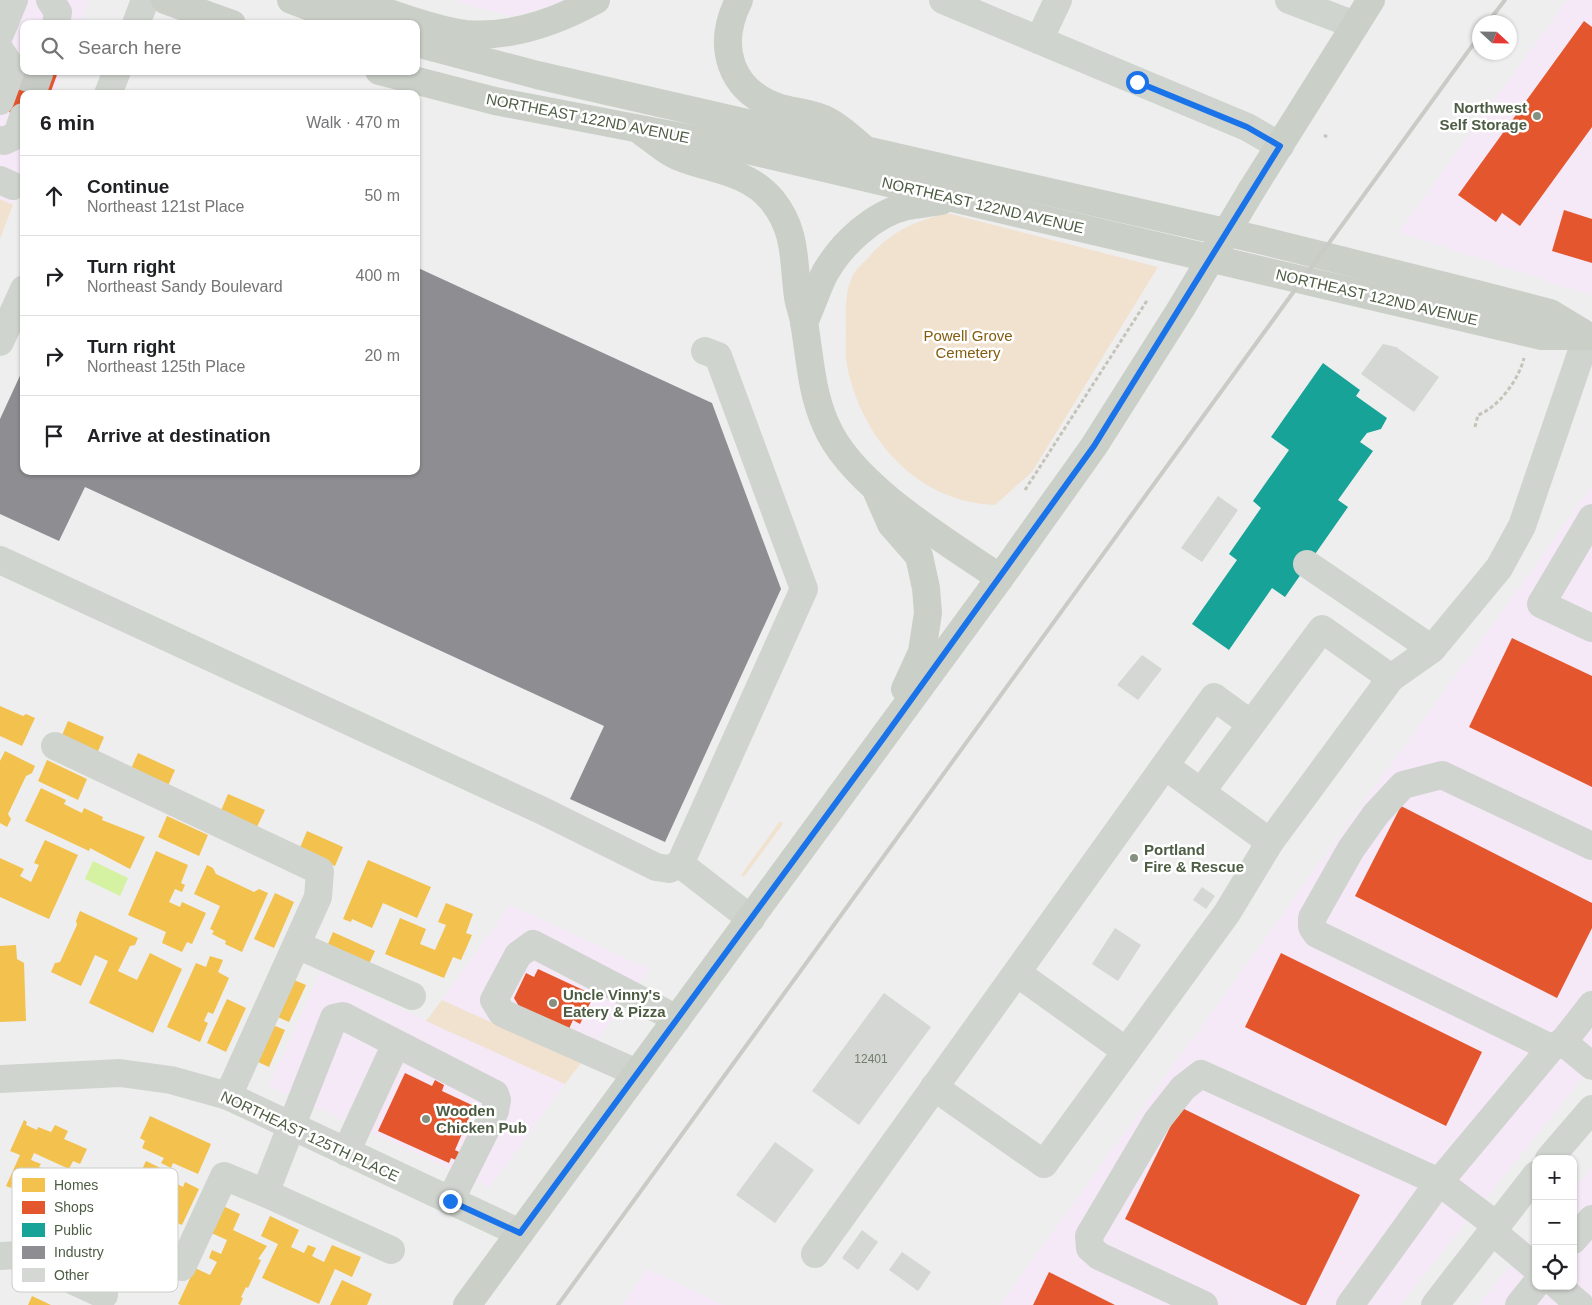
<!DOCTYPE html>
<html lang="en">
<head>
<meta charset="utf-8">
<style>
	body { margin:0; font-family:Arial,sans-serif; background:#f6f6f6; color:#202124 }
	.controls { position:absolute; right:15px; bottom:15px; display:grid; overflow:hidden; border-radius:10px; box-shadow:0 1px 4px #0004 }
	.controls button { width:45px; height:45px; display:grid; place-items:center; padding:0; border:0; border-bottom:1px solid #e0e0e0; background:#fff; color:#202124; font:25px sans-serif }
	.compass { position:absolute; left:1472px; top:15px; width:45px; height:45px; border-radius:50%; background:#fff; box-shadow:0 1px 4px #0004; rotate:112deg }
	.stop { position:absolute; width:15px; height:15px; margin:-11px; border:4px solid #1a73e8; border-radius:50%; background:#fff }
	.stop.end { background:#1a73e8; border-color:#fff; box-shadow:0 1px 5px #0008 }
	.list { margin:0; padding:0; list-style:none }
	h2 { display:flex; justify-content:space-between; align-items:center; height:65px; margin:0; padding:0 20px; font-size:21px }
	h2 small { font-size:16px; font-weight:400; color:#757577 }
	.list li { display:grid; grid-template-columns:32px 1fr auto; gap:15px; align-items:center; box-sizing:border-box; height:80px; padding:0 20px; border-top:1px solid #e0e0e0 }
	.list b { display:block; font-size:19px; white-space:nowrap }
	.list p { margin:0; font-size:16px; white-space:nowrap; color:#757577 }
	.list em { font-size:16px; font-style:normal; color:#757577 }
	.icon { flex:none; width:28px; height:28px; fill:none; stroke:currentColor; stroke-width:2; stroke-linecap:round; stroke-linejoin:round }
	.map { position:relative; flex:none; width:1592px; height:1305px; overflow:hidden }
	.search { position:absolute; background:#fff; box-shadow:0 1px 4px #0004; left:20px; top:20px; width:400px; height:55px; display:flex; align-items:center; gap:12px; box-sizing:border-box; padding:0 18px; border-radius:10px; color:#757577; font-size:19px }
	.panel { position:absolute; background:#fff; box-shadow:0 1px 4px #0004; left:20px; top:90px; width:400px; height:385px; border-radius:10px }
	.map>svg:first-child { display:block }
	.commercial { fill:#f5e8f7 }
	.green { fill:#f1e2d0 }
	.water { fill:#d4f2a1 }
	.homes { fill:#f2c14e }
	.shops { fill:#e4572e }
	.public { fill:#17a398 }
	.industry { fill:#8d8d92 }
	.building { fill:#d5d7d4 }
	.lines { fill:none; stroke-linecap:round; stroke-linejoin:round }
	.minor-tunnel { stroke:#c6cac4; stroke-width:28; stroke-dasharray:28 14; stroke-linecap:butt }
	.path { stroke:#c6c4b9; stroke-width:3; stroke-dasharray:4 2.5; stroke-linecap:butt }
	.minor { stroke:#d0d4ce; stroke-width:28 }
	.major { stroke:#cacfc8; stroke-width:28 }
	.rail { stroke:#c8cbc6; stroke-width:4 }
	.major-bridge { stroke:#cacfc8; stroke-width:28 }
	.route { stroke:#1a73e8; stroke-width:6 }
	.poi-dot { fill:#859080; stroke:#fff; stroke-width:2 }
	.labels { text-anchor:middle; dominant-baseline:central; stroke-width:5; stroke-linejoin:round; paint-order:stroke }
	.number-label { font-size:12px; fill:#717e6a }
	.poi-label { font-size:15px; font-weight:bold; fill:#4d5d44; stroke:#fff; text-anchor:start }
	.street-label { font-size:15px; fill:#4d5d44; stroke:#fff }
	.park-label { font-size:15px; fill:#845c0e; stroke:#fff }
	.key { fill:#fff; stroke:#cacec7; stroke-width:1 }
	.key-label { font-size:14px; fill:#4d5d44 }
</style>
</head>
<body>
<div class="map">
<svg width="1592" height="1305" viewBox="0 0 1592 1305">
	<rect width="100%" height="100%" fill="#eeeeef"/>
	<g class="commercial">
		<path d="M0,0H89L80,24H24V71H63L54,94H24V175L13,205L0,199Z"/>
		<path d="M453,0H570L513,17Z"/>
		<path d="M1567,0H1592V296L1399,232Z"/>
		<path d="M1592,487V1066L1400,1305H1000Z"/>
		<path d="M510,905L649,969L581,1063L442,1000Z"/>
		<path d="M320,972L565,1084L490,1187L269,1086Z"/>
		<path d="M1592,1167V1305H1478L1536,1235V1286H1573V1190Z"/>
		<path d="M647,1269L724,1305H622Z"/>
	</g>
	<g class="green">
		<path d="M0,199L13,205L0,239Z"/>
		<path d="M947,213L1158,267L1032,472L995,505C917,502 862,439 847,366C845,355 846,343 846,332C846,312 844,291 854,273C857,268 863,263 867,259C891,231 912,223 947,213Z"/>
		<path d="M780,821L783,824L744,877L741,875Z"/>
		<path d="M442,1000L581,1063L565,1084L426,1021Z"/>
	</g>
	<path class="water" d="M93,861L128,878L120,896L85,879Z"/>
	<g class="homes">
		<path d="M0,706L23,716L26,714L35,718L22,746L0,736Z"/>
		<path d="M68,721L104,737L96,756L60,740Z"/>
		<path d="M5,751L35,766L32,773L26,776L8,814L11,819L7,827L0,823V761Z"/>
		<path d="M138,753L175,770L167,788L130,771Z"/>
		<path d="M47,760L87,779L78,800L38,781Z"/>
		<path d="M41,788L66,800L64,804L82,813L84,808L103,817L102,820L145,837L130,869L90,848L89,851L25,821Z"/>
		<path d="M228,794L265,810L256,829L220,813Z"/>
		<path d="M167,816L208,835L199,856L158,837Z"/>
		<path d="M307,831L343,847L335,866L299,850Z"/>
		<path d="M45,840L78,855L49,919L0,897V858L24,869L20,876L31,882L39,865L34,863Z"/>
		<path d="M156,851L188,865L181,883L185,885L182,892L175,889L169,902L180,907L182,902L206,913L192,944L187,942L182,952L162,943L166,932L128,915Z"/>
		<path d="M368,860L431,887L417,918L383,903L372,928L352,919L351,922L343,919Z"/>
		<path d="M207,865L213,868L216,874L254,892L259,889L268,893L242,952L225,944L226,941L212,934L214,931L210,929L220,906L194,894Z"/>
		<path d="M275,893L294,902L274,948L254,939Z"/>
		<path d="M446,903L473,914L466,933L472,935L461,960L453,957L444,978L385,954L400,918L426,929L420,944L435,950L446,925L438,922Z"/>
		<path d="M80,911L138,938L135,945L130,946L118,971L137,980L150,953L182,969L153,1033L89,1003L108,961L95,955L81,986L51,972L55,963L60,962L77,925L76,921Z"/>
		<path d="M333,932L375,951L367,968L326,949Z"/>
		<path d="M16,945L17,959L24,963L26,1021L0,1022V946Z"/>
		<path d="M210,956L223,960L218,972L229,978L213,1014L208,1012L204,1021L208,1023L200,1042L167,1027L196,963L206,967Z"/>
		<path d="M287,977L306,985L289,1022L271,1014Z"/>
		<path d="M227,999L246,1008L226,1052L207,1043Z"/>
		<path d="M268,1023L285,1030L269,1067L251,1059Z"/>
		<path d="M150,1116L211,1144L198,1174L173,1163L171,1168L161,1163L164,1158L142,1148L145,1141L140,1138Z"/>
		<path d="M24,1120L27,1122L26,1125L37,1130L38,1127L51,1132L55,1125L68,1131L64,1139L87,1149L80,1164L73,1161L69,1169L34,1153L31,1160L41,1164L39,1167L48,1171L35,1199L22,1192V1190L12,1185L11,1188L6,1186L20,1155L10,1151Z"/>
		<path d="M146,1161L173,1174L170,1180L183,1187L185,1182L199,1189L182,1225L165,1218L159,1229L167,1232L163,1242L155,1238L150,1250L167,1258L153,1288L134,1279L142,1261L108,1246L111,1239L115,1241L119,1231L115,1229L126,1202L130,1204L135,1195L131,1193L135,1185L139,1186L143,1178L139,1176Z"/>
		<path d="M221,1205L240,1214L233,1230L267,1246L258,1259L261,1260L248,1288L246,1287L241,1297L243,1298L240,1305H181L178,1304L195,1268L210,1275L217,1262L209,1258L212,1250L221,1254L227,1240L209,1232Z"/>
		<path d="M270,1216L299,1230L291,1247L304,1253L308,1245L316,1248L312,1256L324,1262L332,1245L361,1257L352,1277L335,1269L319,1304L262,1278L278,1244L261,1236Z"/>
		<path d="M342,1280L372,1294L367,1305H330Z"/>
		<path d="M32,1296L51,1305H28Z"/>
	</g>
	<g class="shops">
		<path d="M1584,21L1592,27V127L1520,226L1502,213L1496,222L1458,195Z"/>
		<path d="M24,71L58,72L50,94H24V117L9,112Z"/>
		<path d="M1564,210L1592,219V263L1552,251Z"/>
		<path d="M1512,638L1592,676V787L1469,727Z"/>
		<path d="M1401,806L1592,903V928L1557,998L1355,896Z"/>
		<path d="M1281,953L1482,1052L1446,1126L1245,1027Z"/>
		<path d="M538,969L594,995L580,1024L573,1020L568,1031L520,1008L514,998L526,973L534,977Z"/>
		<path d="M405,1073L432,1086L435,1080L444,1085L442,1091L474,1106L455,1150L459,1152L456,1160L451,1158L449,1163L378,1131Z"/>
		<path d="M1180,1107L1360,1195L1306,1305H1301L1125,1219Z"/>
		<path d="M1049,1272L1115,1305H1033Z"/>
	</g>
	<path class="public" d="M1323,363L1360,390L1356,396L1387,418L1381,429L1367,433L1360,442L1373,451L1338,500L1348,507L1285,597L1272,588L1229,650L1192,624L1237,560L1229,554L1261,508L1253,501L1289,450L1271,437Z"/>
	<path class="industry" d="M416,267L712,403L781,589L665,842L570,799L604,726L85,487L59,541L0,514V419L24,367V471H416Z"/>
	<g class="building">
		<path d="M1383,344L1396,347L1439,377L1414,412L1361,374Z"/>
		<path d="M1218,496L1238,510L1202,562L1181,548Z"/>
		<path d="M1142,655L1162,669L1138,700L1117,685Z"/>
		<path d="M1202,887L1215,896L1206,909L1193,900Z"/>
		<path d="M1115,928L1141,945L1118,981L1092,964Z"/>
		<path d="M884,993L931,1027L859,1125L812,1091Z"/>
		<path d="M775,1142L814,1170L775,1223L736,1195Z"/>
		<path d="M862,1230L878,1242L858,1270L842,1258Z"/>
		<path d="M902,1252L931,1272L918,1291L889,1270Z"/>
	</g>
	<g class="lines">
		<path class="minor-tunnel" d="M32,94L40,71"/>
		<g class="path">
			<path d="M1324,135L1327,137"/>
			<path d="M1475,427L1478,415C1499,407 1519,379 1524,358"/>
			<path d="M1025,490L1148,299"/>
		</g>
		<g class="minor">
			<path d="M50,0L58,12L56,24"/>
			<path d="M943,0L1247,127L1280,146"/>
			<path d="M1289,0L1355,25"/>
			<path d="M136,24L145,0"/>
			<path d="M0,34L14,0"/>
			<path d="M1039,40L1058,0"/>
			<path d="M0,50L12,68L0,101"/>
			<path d="M108,94L117,71"/>
			<path d="M0,140L4,141L17,135L23,117"/>
			<path d="M0,180L13,186"/>
			<path d="M0,342L24,289"/>
			<path d="M705,351L718,356L804,589L680,864L751,919"/>
			<path d="M1592,518L1541,604L1592,628"/>
			<path d="M0,560L543,811L656,867L669,869L680,864"/>
			<path d="M1307,564L1432,649"/>
			<path d="M55,746L320,871L318,897L228,1096"/>
			<path d="M1165,766L1270,842L1391,678L1432,649L1499,568L1522,526L1587,336"/>
			<path d="M1201,792L1322,629L1391,678"/>
			<path d="M297,945L412,996"/>
			<path d="M1017,973L1126,1051"/>
			<path d="M1592,1005L1563,1042L1592,1066"/>
			<path d="M1551,1048L1317,934L1312,927V918L1351,849L1376,814L1403,785L1442,775L1592,846"/>
			<path d="M637,1073L502,1013L494,1000L518,955L533,944L677,1019"/>
			<path d="M0,1079L120,1073L171,1080L228,1096L520,1233"/>
			<path d="M934,1087L1044,1164L1227,913L1270,842"/>
			<path d="M346,1152L396,1044"/>
			<path d="M1549,1159L1592,1109"/>
			<path d="M265,1193L391,1250"/>
			<path d="M1496,1225L1439,1182L1551,1048L1563,1042"/>
			<path d="M1492,1231L1536,1268"/>
			<path d="M1573,1240L1592,1219"/>
			<path d="M815,1254L1214,697L1251,724"/>
			<path d="M0,1256L18,1255L104,1295"/>
			<path d="M182,1267L224,1176L265,1193L334,1018L343,1016L495,1094L497,1100L495,1111L450,1201"/>
			<path d="M1558,1286L1580,1305"/>
			<path d="M1204,1305L1099,1256L1090,1248L1089,1236L1157,1121L1183,1088L1201,1074L1439,1182L1350,1305"/>
			<path d="M1435,1305L1536,1175"/>
			<path d="M1519,1305L1536,1284"/>
		</g>
		<g class="major">
			<path d="M165,0L232,24"/>
			<path d="M291,0L350,22"/>
			<path d="M332,0C346,3 360,4 373,8C403,17 434,30 465,34C511,38 556,22 596,0"/>
			<path d="M739,0C716,46 729,91 780,108C795,112 814,113 828,121C840,127 851,138 862,147"/>
			<path d="M416,43L537,75L1260,240L1481,295L1550,313L1588,336"/>
			<path d="M379,71L495,101L739,148L1542,336H1587"/>
			<path d="M643,133C654,140 665,151 677,156C710,170 747,170 772,200C797,231 793,260 798,297C799,305 803,314 804,322C810,357 811,392 826,425C851,485 946,541 1000,578"/>
			<path d="M1251,191L1371,0"/>
			<path d="M804,322C812,306 817,288 825,273C842,243 874,214 907,206C918,204 930,203 941,201"/>
			<path d="M877,492L891,524L919,556L926,588L928,613L922,652L905,689"/>
			<path d="M467,1305L1000,578L1094,446L1182,307"/>
		</g>
		<g class="rail">
			<path d="M1488,22L1505,0"/>
			<path d="M558,1305L1480,35"/>
		</g>
		<path class="major-bridge" d="M1182,307L1251,191"/>
	</g>
	<g class="lines">
		<path class="route" d="M450,1201L520,1233L885,736L1094,446L1280,146L1247,127L1137,82"/>
	</g>
	<g class="poi-dot">
		<circle cx="1537" cy="116" r="5"/>
		<circle cx="1134" cy="858" r="5"/>
		<circle cx="553" cy="1003" r="5"/>
		<circle cx="426" cy="1119" r="5"/>
	</g>
	<g class="labels">
		<g class="number-label">
			<text x="871" y="1059">12401</text>
		</g>
		<g class="poi-label">
			<text x="1527" y="107" text-anchor="end">Northwest<tspan x="1527" dy="17">Self Storage</tspan></text>
			<text x="1144" y="849">Portland<tspan x="1144" dy="17">Fire &amp; Rescue</tspan></text>
			<text x="563" y="994">Uncle Vinny's<tspan x="563" dy="17">Eatery &amp; Pizza</tspan></text>
			<text x="436" y="1110">Wooden<tspan x="436" dy="17">Chicken Pub</tspan></text>
		</g>
		<g class="street-label">
			<text transform="translate(588 118) rotate(11)">NORTHEAST 122ND AVENUE</text>
			<text transform="translate(983 205) rotate(13)">NORTHEAST 122ND AVENUE</text>
			<text transform="translate(1377 297) rotate(13)">NORTHEAST 122ND AVENUE</text>
			<text transform="translate(310 1136) rotate(25)">NORTHEAST 125TH PLACE</text>
		</g>
		<g class="park-label">
			<text x="968" y="335">Powell Grove<tspan x="968" dy="17">Cemetery</tspan></text>
		</g>
	</g>
	<rect x="12" y="1168" width="166" height="124" rx="8" class="key"/>
	<rect x="22" y="1178" width="23" height="14" fill="#f2c14e"/>
	<rect x="22" y="1201" width="23" height="13" fill="#e4572e"/>
	<rect x="22" y="1223" width="23" height="14" fill="#17a398"/>
	<rect x="22" y="1246" width="23" height="13" fill="#8d8d92"/>
	<rect x="22" y="1268" width="23" height="14" fill="#d5d7d4"/>
	<g class="key-label">
		<text x="54" y="1190">Homes</text>
		<text x="54" y="1212">Shops</text>
		<text x="54" y="1235">Public</text>
		<text x="54" y="1257">Industry</text>
		<text x="54" y="1280">Other</text>
	</g>
</svg>
<div class="controls">
<button>+</button>
<button>−</button>
<button><svg class="icon" aria-label="locate" viewBox="0 0 24 24"><circle cx="12" cy="12" r="6"/><path d="M12 2v4M12 18v4M2 12h4M18 12h4"/></svg></button>
</div>
<svg class="compass" viewBox="-18 -18 36 36"><path d="M0-13l5 13h-10z" fill="#e53935"/><path d="M0 13l5-13h-10z" fill="#757577"/></svg>
<div class="stop" style="left:1137px;top:82px"></div>
<div class="stop end" style="left:450px;top:1201px"></div>
<div class="search"><svg class="icon" aria-label="search" viewBox="0 0 24 24"><circle cx="10" cy="10" r="6"/><path d="M15 15l6 6"/></svg>Search here</div>
<section class="panel">
<h2>6 min<small>Walk · 470 m</small></h2>
<ul class="list">
<li><svg class="icon" aria-label="ahead" viewBox="0 0 24 24"><path d="M12 20V5M6 11l6-6 6 6"/></svg><div><b>Continue</b><p>Northeast 121st Place</p></div><em>50 m</em></li>
<li><svg class="icon" aria-label="right" viewBox="0 0 24 24"><path d="M7 20v-9h11M14 6l5 5-5 5"/></svg><div><b>Turn right</b><p>Northeast Sandy Boulevard</p></div><em>400 m</em></li>
<li><svg class="icon" aria-label="right" viewBox="0 0 24 24"><path d="M7 20v-9h11M14 6l5 5-5 5"/></svg><div><b>Turn right</b><p>Northeast 125th Place</p></div><em>20 m</em></li>
<li><svg class="icon" aria-label="arrive" viewBox="0 0 24 24"><path d="M6 21V4h12l-3 4 3 4H6"/></svg><div><b>Arrive at destination</b></div></li>
</ul>
</section>
</div>
</body>
</html>
